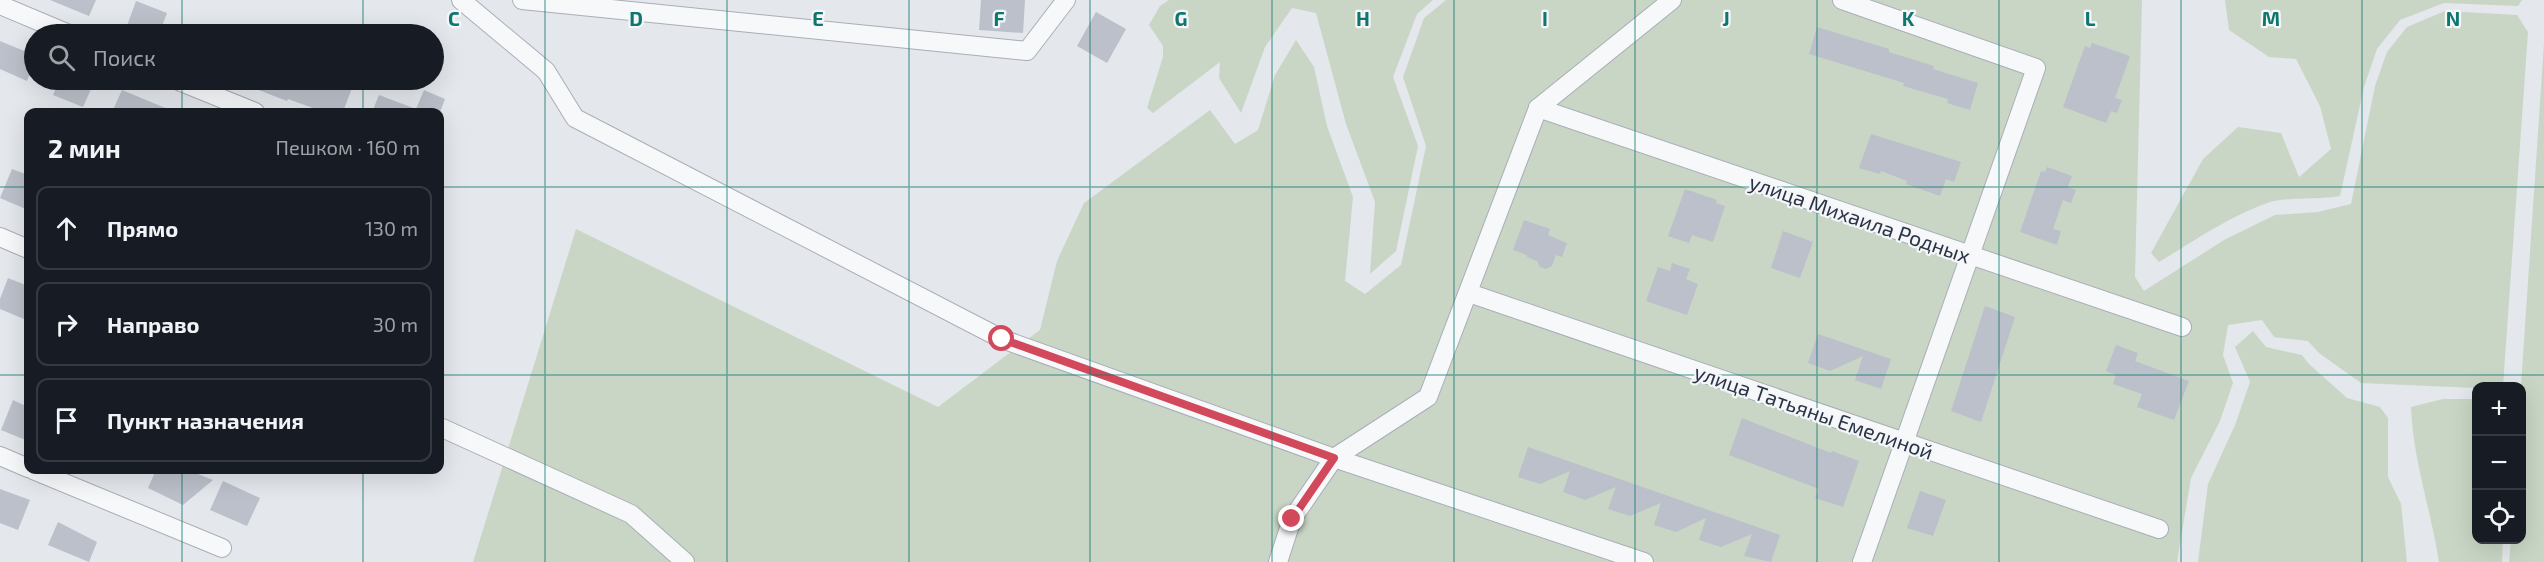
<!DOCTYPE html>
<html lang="ru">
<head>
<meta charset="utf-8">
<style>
	body { margin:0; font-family:"Exo 2",sans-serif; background:#242831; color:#f1f3f6 }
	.controls { position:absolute; right:18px; bottom:18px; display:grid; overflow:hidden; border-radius:12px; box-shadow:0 6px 24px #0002 }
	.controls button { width:54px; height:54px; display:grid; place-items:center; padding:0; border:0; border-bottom:2px solid #363941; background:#171b24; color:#f1f3f6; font:30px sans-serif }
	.stop { position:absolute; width:18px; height:18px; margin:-14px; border:4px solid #d1495b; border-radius:50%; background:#fff }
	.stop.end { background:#d1495b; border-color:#fff; box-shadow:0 2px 6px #0008 }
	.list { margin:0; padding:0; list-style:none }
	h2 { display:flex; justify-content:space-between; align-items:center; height:78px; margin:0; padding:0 24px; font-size:26px }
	h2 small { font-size:20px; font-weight:400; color:#9ea1a6 }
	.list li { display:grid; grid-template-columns:39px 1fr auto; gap:18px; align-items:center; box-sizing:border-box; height:84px; margin:0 12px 12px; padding:0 12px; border:2px solid #363941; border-radius:12px }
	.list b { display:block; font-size:22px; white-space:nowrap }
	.list em { font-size:20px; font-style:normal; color:#9ea1a6 }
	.icon { flex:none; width:33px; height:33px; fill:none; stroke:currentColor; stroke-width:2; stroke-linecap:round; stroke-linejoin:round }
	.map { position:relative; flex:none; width:2544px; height:562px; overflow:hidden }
	.search { position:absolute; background:#171b24; box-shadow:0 6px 24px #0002; left:24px; top:24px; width:420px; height:66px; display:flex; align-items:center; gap:15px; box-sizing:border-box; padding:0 21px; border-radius:33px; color:#9ea1a6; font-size:22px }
	.panel { position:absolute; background:#171b24; box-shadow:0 6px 24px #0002; left:24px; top:108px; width:420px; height:366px; border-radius:12px }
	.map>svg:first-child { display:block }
	.green { fill:#c9d6c5 }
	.building { fill:#bbc0ca }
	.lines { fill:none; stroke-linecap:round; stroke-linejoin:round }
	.street-casing { stroke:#a9aeb7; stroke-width:20 }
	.street { stroke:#f7f8fa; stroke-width:18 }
	.route { stroke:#d1495b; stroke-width:8 }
	.grid { fill:none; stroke:#0f766e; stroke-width:1.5; stroke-opacity:0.55 }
	.labels { text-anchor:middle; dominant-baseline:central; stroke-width:4.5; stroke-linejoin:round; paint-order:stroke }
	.street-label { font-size:21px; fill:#2b3445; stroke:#f4f6f9 }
	.grid-label { font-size:20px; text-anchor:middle; font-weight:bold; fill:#0f766e; stroke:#f4f6f9; stroke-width:4.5; stroke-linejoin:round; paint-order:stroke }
</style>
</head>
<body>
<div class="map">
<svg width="2544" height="562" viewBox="0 0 2544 562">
	<rect width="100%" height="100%" fill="#e4e7ec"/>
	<g class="green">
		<path d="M1169,0H1433L1417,14L1393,77L1418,146L1396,251L1370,274L1375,202L1346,124L1316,13L1292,8L1265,47L1241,113L1219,78L1220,62L1153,113L1147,108L1163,57V46L1149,25L1160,6Z"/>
		<path d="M1446,0H2142L2135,277L2144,291L2224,240L2275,215L2318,212L2351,204L2375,86L2387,52L2407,27L2445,11L2517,15L2528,32L2503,386L2476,388L2361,383L2319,353L2308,341L2274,337L2262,320L2228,325L2223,355L2233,383L2220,421L2191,478L2177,562H473L576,229L938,407L1040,330L1057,261L1084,203L1210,110L1235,144L1258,130L1275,75L1296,40L1314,67L1327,126L1353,197L1345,281L1365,294L1401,265L1426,146L1403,77L1424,18Z"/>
		<path d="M2225,0H2522L2518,6L2444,3L2400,20L2377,49L2364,87L2340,196C2319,200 2287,197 2270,202C2231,215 2194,241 2159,262L2151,253L2203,159L2238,127L2281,133L2299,177L2331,149L2320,106L2296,59L2269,57L2229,30Z"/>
		<path d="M2544,43V562H2509L2511,540H2522L2521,386Z"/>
		<path d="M2253,331L2266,347L2302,355L2309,364L2347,398L2380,407L2388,418V477L2401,504L2407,562H2198L2208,484L2235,425L2250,382L2235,347Z"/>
		<path d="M2443,399H2473L2476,404V540H2503L2502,562H2439C2431,510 2413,460 2411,407Z"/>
	</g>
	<g class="building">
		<path d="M50,0H96L89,16Z"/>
		<path d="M981,0H1025L1023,33L979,30Z"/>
		<path d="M136,1L167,13L159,34H124Z"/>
		<path d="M1096,12L1126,29L1107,63L1077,46Z"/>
		<path d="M1817,27L1889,49V52L1934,66L1933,69L1978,83L1970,110L1947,103L1948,99L1903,86L1904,83L1809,54Z"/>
		<path d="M0,41L34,55V63L27,81L0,69Z"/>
		<path d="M2092,43L2130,56L2115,98L2122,100L2117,113L2111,111L2106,123L2063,107L2085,46L2090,48Z"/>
		<path d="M60,80H95L83,107L53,95Z"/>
		<path d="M233,80H328L352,88L343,112H324L288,99L287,101Z"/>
		<path d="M122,90L175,112H112Z"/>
		<path d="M424,90L445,99L440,112H372L379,95L416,109Z"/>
		<path d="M1871,134L1961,162L1954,182L1946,179L1940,196L1906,184L1907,181L1881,171L1880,174L1859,168Z"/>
		<path d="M2047,167L2072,176L2068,187L2076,190L2071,203L2063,200L2053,229L2061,231L2057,245L2020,232L2041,171L2045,172Z"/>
		<path d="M12,169L28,175V210L0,198Z"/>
		<path d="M1685,189L1717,200L1716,203L1725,206L1713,242L1692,235L1689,243L1668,236Z"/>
		<path d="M1524,220L1550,229L1548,235L1567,243L1562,257L1556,255L1552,266L1546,269L1540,267L1537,261L1527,257V255L1513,250Z"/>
		<path d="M1783,231L1813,242L1800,278L1771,268Z"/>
		<path d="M1672,263L1690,269L1686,279L1698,284L1687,315L1646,301L1658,267L1670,271Z"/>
		<path d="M8,278L28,286V308L24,319L0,309V299Z"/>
		<path d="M1985,306L2015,317L1981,422L1951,411Z"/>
		<path d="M1818,334L1891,359L1881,389L1855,380L1863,356L1830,371L1808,363Z"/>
		<path d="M2116,345L2138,353L2135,361L2189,381L2174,420L2137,407L2142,394L2113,384L2116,375L2106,371Z"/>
		<path d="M13,400L28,407V441L1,430Z"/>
		<path d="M1742,418L1831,453L1832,451L1859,461L1843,507L1815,498L1819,489L1729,455Z"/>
		<path d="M1528,447L1780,535L1771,562L1744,556L1752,534L1721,547L1699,540L1706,518L1676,532L1654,525L1661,503L1630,516L1608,509L1616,487L1585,500L1563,492L1570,471L1540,484L1518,477Z"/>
		<path d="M156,470H188L213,480L183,505L148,488Z"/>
		<path d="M223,481L260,498L247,526L210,510Z"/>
		<path d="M0,489L30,500L18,530L0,523Z"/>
		<path d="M1920,491L1946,500L1933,536L1907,528Z"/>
		<path d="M58,522L97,542L89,562L48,545Z"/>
	</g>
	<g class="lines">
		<defs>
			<g id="street">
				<path d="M461,0L546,71L575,118L1002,339L1334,458L1644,562"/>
				<path d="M522,0L1027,51L1066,0"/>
				<path d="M1842,0L2036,68L1862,562"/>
				<path d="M0,5L69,34"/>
				<path d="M176,80L255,112"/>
				<path d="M1538,108L2182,327"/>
				<path d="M1538,108L1672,0"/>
				<path d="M0,237L28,249"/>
				<path d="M1469,293L2159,529"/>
				<path d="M440,427L631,514L685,562"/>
				<path d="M0,456L28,468"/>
				<path d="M33,470L222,548"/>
				<path d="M1278,562L1292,519L1334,458L1428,397L1538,108"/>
			</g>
		</defs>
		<use href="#street" class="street-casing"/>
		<use href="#street" class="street"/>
	</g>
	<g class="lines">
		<path class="route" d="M1002,339L1334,458L1292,519"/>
	</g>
	<path class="grid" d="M182,0V34M363,0V34M545,0V562M727,0V562M909,0V562M1090,0V562M1272,0V562M1454,0V562M1635,0V562M1817,0V562M1999,0V562M2181,0V562M2362,0V562M182,80V112M363,80V112M0,187H28M440,187H2544M0,375H28M440,375H2544M182,470V562M363,470V562"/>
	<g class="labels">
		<g class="street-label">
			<text transform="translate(1860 218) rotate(19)">улица Михаила Родных</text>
			<text transform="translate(1814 411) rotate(19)">улица Татьяны Емелиной</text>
		</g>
	</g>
	<g class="grid-label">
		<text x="454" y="26">C</text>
		<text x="636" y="26">D</text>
		<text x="818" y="26">E</text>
		<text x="999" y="26">F</text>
		<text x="1181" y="26">G</text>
		<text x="1363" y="26">H</text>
		<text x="1545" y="26">I</text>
		<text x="1726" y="26">J</text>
		<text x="1908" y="26">K</text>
		<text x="2090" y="26">L</text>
		<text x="2271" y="26">M</text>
		<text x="2453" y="26">N</text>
	</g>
</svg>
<div class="controls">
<button>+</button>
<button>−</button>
<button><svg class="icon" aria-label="locate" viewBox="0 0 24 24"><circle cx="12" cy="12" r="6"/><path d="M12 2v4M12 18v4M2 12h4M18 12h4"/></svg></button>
</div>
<div class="stop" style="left:1002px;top:339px"></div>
<div class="stop end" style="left:1292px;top:519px"></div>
<div class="search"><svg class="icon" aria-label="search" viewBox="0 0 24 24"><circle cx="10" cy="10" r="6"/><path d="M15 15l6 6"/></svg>Поиск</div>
<section class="panel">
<h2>2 мин<small>Пешком · 160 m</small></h2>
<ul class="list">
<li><svg class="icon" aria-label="ahead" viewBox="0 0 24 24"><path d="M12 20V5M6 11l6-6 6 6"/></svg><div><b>Прямо</b></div><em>130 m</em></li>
<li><svg class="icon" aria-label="right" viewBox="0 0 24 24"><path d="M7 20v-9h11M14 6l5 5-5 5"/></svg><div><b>Направо</b></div><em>30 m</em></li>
<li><svg class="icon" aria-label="arrive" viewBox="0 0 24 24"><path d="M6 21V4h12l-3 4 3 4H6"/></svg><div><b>Пункт назначения</b></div></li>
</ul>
</section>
</div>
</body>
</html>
